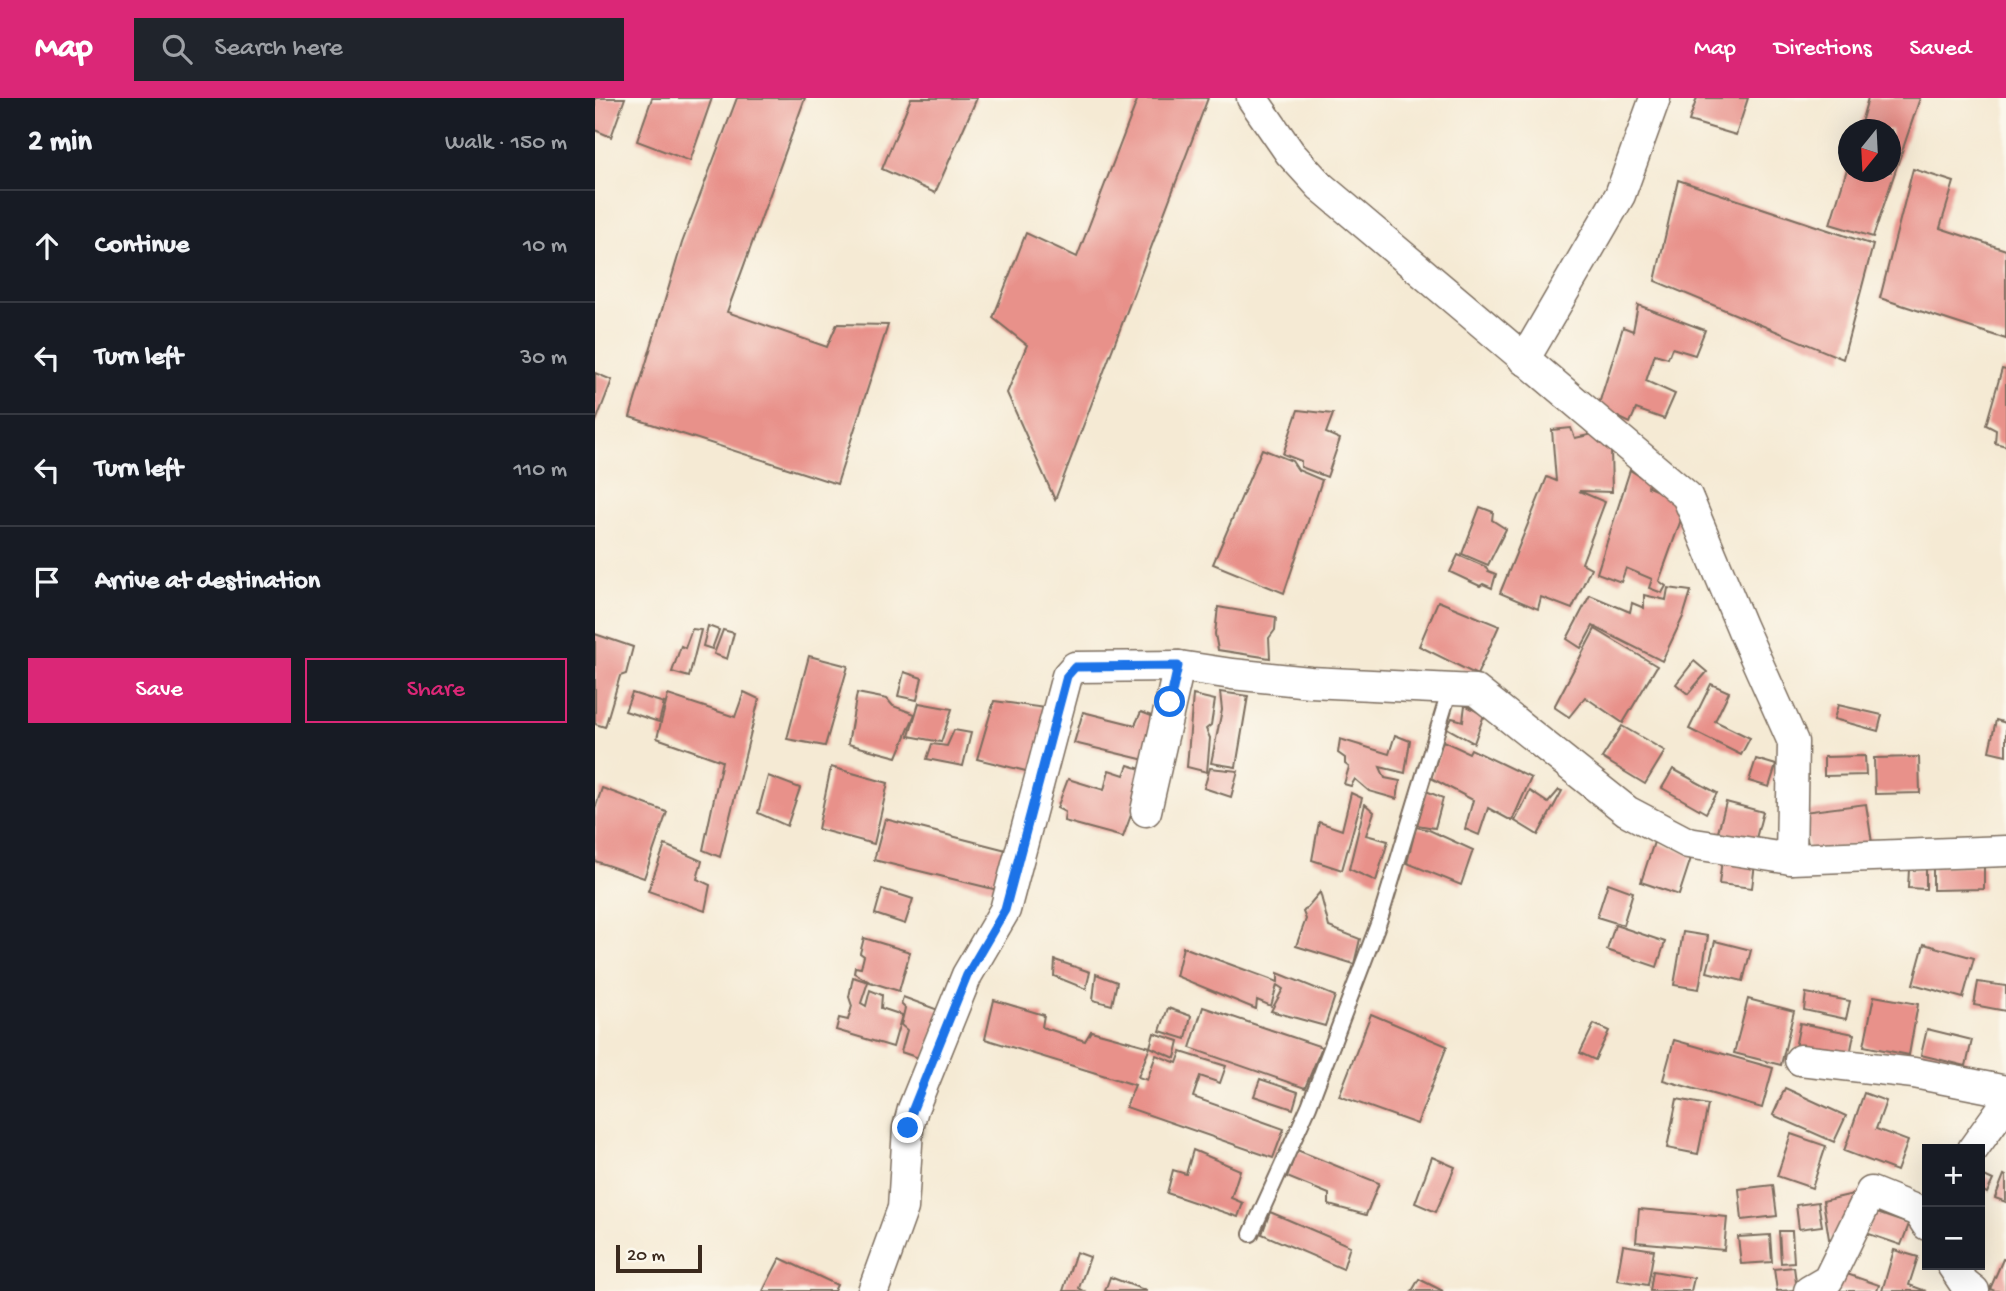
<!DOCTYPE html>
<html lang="en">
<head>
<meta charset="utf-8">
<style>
	body { margin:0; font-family:"Gochi Hand",sans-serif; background:#20242c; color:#f1f3f6 }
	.controls { position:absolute; right:21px; bottom:21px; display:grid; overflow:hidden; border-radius:0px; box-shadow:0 7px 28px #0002 }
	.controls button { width:63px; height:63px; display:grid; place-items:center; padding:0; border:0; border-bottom:2px solid #363941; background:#171b24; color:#f1f3f6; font:35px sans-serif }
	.compass { position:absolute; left:1243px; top:21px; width:63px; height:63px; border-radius:50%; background:#171b24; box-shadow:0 7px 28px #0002; rotate:198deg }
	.scale { position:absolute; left:21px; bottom:18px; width:86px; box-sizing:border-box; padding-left:7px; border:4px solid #3b2a1e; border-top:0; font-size:19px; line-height:24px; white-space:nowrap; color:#3b2a1e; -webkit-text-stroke:5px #fbf7ec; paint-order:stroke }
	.stop { position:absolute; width:21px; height:21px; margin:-16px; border:5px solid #1a73e8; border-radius:50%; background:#fff }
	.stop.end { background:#1a73e8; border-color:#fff; box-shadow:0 2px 7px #0008 }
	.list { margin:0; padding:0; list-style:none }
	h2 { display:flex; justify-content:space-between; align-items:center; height:91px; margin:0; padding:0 28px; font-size:30px }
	h2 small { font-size:23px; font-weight:400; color:#9ea1a6 }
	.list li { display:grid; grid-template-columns:46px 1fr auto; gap:21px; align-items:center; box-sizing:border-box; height:112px; padding:0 28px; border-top:2px solid #363941 }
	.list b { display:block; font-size:26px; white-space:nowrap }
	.list em { font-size:23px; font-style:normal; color:#9ea1a6 }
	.actions { display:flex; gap:14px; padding:21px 28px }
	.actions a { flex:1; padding:16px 0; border:2px solid #db2777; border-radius:0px; text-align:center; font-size:24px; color:#db2777 }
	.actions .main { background:#db2777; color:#fff }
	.icon { flex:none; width:38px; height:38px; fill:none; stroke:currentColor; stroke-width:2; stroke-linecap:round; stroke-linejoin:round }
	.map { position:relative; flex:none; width:1411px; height:1193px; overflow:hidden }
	header { display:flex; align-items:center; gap:42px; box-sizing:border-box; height:98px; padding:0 35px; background:#db2777; color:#fff }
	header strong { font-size:33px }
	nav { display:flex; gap:38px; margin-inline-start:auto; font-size:24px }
	.search { width:490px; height:63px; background:#20242c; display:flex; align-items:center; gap:18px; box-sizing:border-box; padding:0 24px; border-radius:0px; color:#9ea1a6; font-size:26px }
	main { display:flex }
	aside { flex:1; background:#171b24 }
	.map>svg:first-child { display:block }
	.building { fill:#e8918a }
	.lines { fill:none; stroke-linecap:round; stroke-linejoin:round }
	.service-casing { stroke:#7c6d5e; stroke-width:18 }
	.minor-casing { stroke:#7c6d5e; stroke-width:33 }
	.service { stroke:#fff; stroke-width:14 }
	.minor { stroke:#fff; stroke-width:30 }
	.route { stroke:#1a73e8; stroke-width:9 }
</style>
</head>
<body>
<header>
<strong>Map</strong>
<div class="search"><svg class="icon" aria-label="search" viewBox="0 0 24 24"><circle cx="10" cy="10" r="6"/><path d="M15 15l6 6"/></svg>Search here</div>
<nav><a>Map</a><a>Directions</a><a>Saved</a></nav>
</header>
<main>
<aside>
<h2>2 min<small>Walk · 150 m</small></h2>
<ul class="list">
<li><svg class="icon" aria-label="ahead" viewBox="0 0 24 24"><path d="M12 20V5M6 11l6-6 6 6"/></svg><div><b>Continue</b></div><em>10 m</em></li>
<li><svg class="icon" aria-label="left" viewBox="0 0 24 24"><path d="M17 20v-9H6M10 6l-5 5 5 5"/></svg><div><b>Turn left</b></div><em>30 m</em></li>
<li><svg class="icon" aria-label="left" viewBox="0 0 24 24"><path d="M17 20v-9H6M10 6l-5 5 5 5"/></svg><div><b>Turn left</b></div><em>110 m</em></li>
<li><svg class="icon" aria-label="arrive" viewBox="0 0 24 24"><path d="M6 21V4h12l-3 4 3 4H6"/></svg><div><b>Arrive at destination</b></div></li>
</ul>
<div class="actions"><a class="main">Save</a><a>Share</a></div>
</aside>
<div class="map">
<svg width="1411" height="1193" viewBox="0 0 1411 1193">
	<rect width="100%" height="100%" fill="#fbf7ec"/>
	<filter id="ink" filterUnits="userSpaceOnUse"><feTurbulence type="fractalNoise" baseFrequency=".0143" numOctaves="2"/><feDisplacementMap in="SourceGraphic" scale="14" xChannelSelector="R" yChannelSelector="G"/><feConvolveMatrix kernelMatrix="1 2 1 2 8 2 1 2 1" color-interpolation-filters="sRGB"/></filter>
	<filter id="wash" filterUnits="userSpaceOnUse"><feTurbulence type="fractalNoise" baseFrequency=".00686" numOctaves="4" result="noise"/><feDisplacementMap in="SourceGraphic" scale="28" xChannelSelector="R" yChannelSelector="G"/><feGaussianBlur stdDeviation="1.57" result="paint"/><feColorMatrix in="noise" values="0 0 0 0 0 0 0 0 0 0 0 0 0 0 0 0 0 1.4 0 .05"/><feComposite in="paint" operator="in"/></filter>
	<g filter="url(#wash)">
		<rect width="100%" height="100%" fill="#f5ead4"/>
		<g id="blocks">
			<g class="building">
				<path d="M0,0H30L16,39L0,32Z"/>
				<path d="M57,0H117L95,63L42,43Z"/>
				<path d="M142,0H210L132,214L232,249L242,226L293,227L242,386L35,319L87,145Z"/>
				<path d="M316,0H382L340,95L287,71Z"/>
				<path d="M543,0H613L460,402L412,295L432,247L398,220L431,135L482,159Z"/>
				<path d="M1102,0H1153L1141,37L1094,23Z"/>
				<path d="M1273,0H1325L1278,139L1235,126L1253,68L1254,74H1296V32H1264Z"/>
				<path d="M1318,71L1359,84L1345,130L1411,152V241L1285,200Z"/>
				<path d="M1083,82L1278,147L1248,261L1060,183Z"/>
				<path d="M1043,207L1110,232L1100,257L1077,250L1073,260L1060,256L1051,283L1080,296L1069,321L1041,311L1035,325L1003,309L1028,229L1038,233Z"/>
				<path d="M1407,271L1411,272V348L1400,345L1401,332L1391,327Z"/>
				<path d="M0,275L17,282L0,326Z"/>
				<path d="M703,312L738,316L731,335L745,341L732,379L706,369V363L688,356Z"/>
				<path d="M976,330L980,340L998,336L1016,352L1017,394L984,393L1010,404L987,465L996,470L977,511L946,499L943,511L905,495L952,379L961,383L957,332Z"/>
				<path d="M667,351L697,363L703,372L727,382L689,495L618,466Z"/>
				<path d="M1035,372L1054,384L1053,389L1092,405L1064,483L1071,488L1067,495L1054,490L1057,481L1031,470L1026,484L1002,475Z"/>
				<path d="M885,409L898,414L897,422L911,431L893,467L867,456Z"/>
				<path d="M863,457L891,469L893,473L901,476L897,490L888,486L885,488L855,474Z"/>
				<path d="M1073,490L1096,493L1088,519L1067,563L998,528L986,550L972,541L995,497L1035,514L1037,505L1049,510V497L1071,502Z"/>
				<path d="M843,503L904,528L882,577L824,548Z"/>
				<path d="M623,509L681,519L680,532L674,540L675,560L623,552L620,536Z"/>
				<path d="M113,528L124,532L117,551L108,548Z"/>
				<path d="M97,531L106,532L94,579L77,574L86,548L90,550Z"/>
				<path d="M1000,531L1062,568L1028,625L990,599L974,619L959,609Z"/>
				<path d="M128,532L139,535L132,561L119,556Z"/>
				<path d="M0,536L38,549L31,576L25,578L10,629L0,626Z"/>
				<path d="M214,558L253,568L230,648L192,641Z"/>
				<path d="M1099,563L1112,574L1093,596L1081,586Z"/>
				<path d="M309,574L327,580L322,602L303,598Z"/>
				<path d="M1116,586L1134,594L1120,623L1155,640L1146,657L1094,631Z"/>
				<path d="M149,594L164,601L125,759L108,752L127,663L62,640L73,597L140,619Z"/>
				<path d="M625,594L653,598L641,669L616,665L627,612Z"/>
				<path d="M37,595L69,605L64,624L30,613Z"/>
				<path d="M262,595L292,601L298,608L320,616L302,659L253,646Z"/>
				<path d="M598,597L620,602L616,627L611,631L615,640L612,674L592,669Z"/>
				<path d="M399,603L458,611L439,675L382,661Z"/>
				<path d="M324,605L357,611L346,644L314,638Z"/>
				<path d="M870,607L889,617L879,645L852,630L857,620L868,623Z"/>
				<path d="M1243,607L1287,617L1283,633L1239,621Z"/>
				<path d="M488,614L540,627L546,614L559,619L550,662L479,645Z"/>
				<path d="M1401,622L1411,625V657L1394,653Z"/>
				<path d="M1027,628L1070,653L1050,686L1007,660Z"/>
				<path d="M359,632L376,635L368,668L332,661L337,646L352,648Z"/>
				<path d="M800,637L815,643L810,675L785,669L790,680L805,683L802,701L774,693L760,681L756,688L749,686L754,669L750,666V660L743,655L745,641L794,656Z"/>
				<path d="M848,643L874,655L876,651L936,680L917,723L893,710L884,737L870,731L878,702L836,680Z"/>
				<path d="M1270,658L1271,677L1229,678V659Z"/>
				<path d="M1324,659L1325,695L1280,696L1279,660Z"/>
				<path d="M1161,661L1181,667L1174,689L1154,683Z"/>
				<path d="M533,667L552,673L528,739L469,723L470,714L462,710L473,681L509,692L514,672L529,677Z"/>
				<path d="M236,669L293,685L279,746L223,731Z"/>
				<path d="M615,670L643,673L636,699L609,690Z"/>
				<path d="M1078,671L1122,695L1111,715L1067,690Z"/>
				<path d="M173,678L205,690L192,728L163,715Z"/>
				<path d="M7,690L72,714L49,780L0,763V711Z"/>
				<path d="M964,692L967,693L943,737L920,723L935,693L953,705Z"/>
				<path d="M831,693L848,700L840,730L822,727Z"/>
				<path d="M756,695L767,700L747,772L717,762L724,724L747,732Z"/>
				<path d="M1131,704L1168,714L1160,744L1123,734Z"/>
				<path d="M770,706L779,714L771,737L793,743L781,783L754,771Z"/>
				<path d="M1271,706L1277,745L1214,754L1208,714Z"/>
				<path d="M290,721L419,754L407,793L279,762Z"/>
				<path d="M821,729L834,732L878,752L866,787L812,765Z"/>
				<path d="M1059,744L1097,757L1084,797L1046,784Z"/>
				<path d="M70,747L107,763L102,781L115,787L110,813L53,793Z"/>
				<path d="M1127,761L1160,765L1157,790L1124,786Z"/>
				<path d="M1389,767V791L1338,792V768Z"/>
				<path d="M1314,771H1331V791L1313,790Z"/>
				<path d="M1013,785L1038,794L1028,827L1002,819Z"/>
				<path d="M287,791L318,801L310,826L280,816Z"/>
				<path d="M725,794L734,829L765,841L759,866L701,848L711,821L708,814Z"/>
				<path d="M1020,827L1070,844L1062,869L1012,852Z"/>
				<path d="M1088,834L1113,838L1104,891L1079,887Z"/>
				<path d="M269,840L315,854L304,893L275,884L259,875L260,869L266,870L269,858L265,855Z"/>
				<path d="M1120,843L1156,852L1148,883L1112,874Z"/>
				<path d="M1329,846L1379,860L1368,900L1318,886Z"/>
				<path d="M588,849L683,884V875L740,898L730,928L676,913L688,891L682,887L676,908L662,902L661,911L581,878Z"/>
				<path d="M460,862L495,874L491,891L459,878Z"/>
				<path d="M501,876L522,884L517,907L498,902Z"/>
				<path d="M258,879L273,884L266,905L271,908L275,892L287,897L286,910L307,917L298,949L241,932L244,920L253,922L257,908L254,899Z"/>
				<path d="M1383,884L1411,888V913L1379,907Z"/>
				<path d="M1211,895L1255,903L1251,921L1209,912Z"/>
				<path d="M1279,898L1323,906L1314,957L1269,948Z"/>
				<path d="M308,899L346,913L330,962L306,954L312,932L306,927L310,910L306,906Z"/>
				<path d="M1153,901L1199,913L1186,967L1139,955Z"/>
				<path d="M399,902L449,917L447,929L490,943L496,933L555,949L543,979L552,982L561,957L582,965L586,954L631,968L625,985L605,978L598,999L689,1031L678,1060L531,1009L540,987L390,941Z"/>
				<path d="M608,909L727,949L710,990L595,950Z"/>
				<path d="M573,910L596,918L591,941L565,933Z"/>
				<path d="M776,916L852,948L822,1026L744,998Z"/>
				<path d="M1205,925L1259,936L1254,962L1200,950Z"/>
				<path d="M999,926L1014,933L1000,962L985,955Z"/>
				<path d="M1332,931L1377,942L1371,968L1326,957Z"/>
				<path d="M559,935L584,943L580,960L555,949Z"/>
				<path d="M1079,942L1178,970L1167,1010L1068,982Z"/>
				<path d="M665,981L703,994L698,1011L659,998Z"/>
				<path d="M1190,990L1251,1018L1239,1044L1178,1017Z"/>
				<path d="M1269,995L1291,1003L1281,1031L1313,1043L1302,1073L1249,1053Z"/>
				<path d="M1082,1001L1113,1007L1103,1056L1072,1050Z"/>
				<path d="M1196,1036L1231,1048L1217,1090L1182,1078Z"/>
				<path d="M598,1052L645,1072L636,1100L648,1105L643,1119L572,1095L578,1072L591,1076Z"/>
				<path d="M702,1052L784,1085L771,1117L734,1107V1096L692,1079Z"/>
				<path d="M837,1059L860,1069L841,1114L820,1105Z"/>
				<path d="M1385,1076L1398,1082L1392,1095L1385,1091Z"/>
				<path d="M1409,1077L1411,1078V1104L1400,1100Z"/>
				<path d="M1178,1087L1182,1118L1147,1122L1144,1091Z"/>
				<path d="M1271,1093L1250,1140L1234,1141L1228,1103Z"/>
				<path d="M1223,1104L1227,1128L1204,1131L1201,1107Z"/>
				<path d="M1044,1111L1132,1119L1129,1152L1041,1144Z"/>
				<path d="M675,1114L755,1148L748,1171L667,1136Z"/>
				<path d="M1279,1114L1314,1126L1306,1147L1271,1135Z"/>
				<path d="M1184,1133H1197L1199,1164L1186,1165Z"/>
				<path d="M1175,1137L1177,1164L1146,1166L1143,1139Z"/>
				<path d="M1028,1147L1059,1152L1053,1187L1022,1182Z"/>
				<path d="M1299,1152L1323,1159L1314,1187L1331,1193H1287Z"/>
				<path d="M481,1154L495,1159L484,1190L489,1193H468Z"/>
				<path d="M185,1160L242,1187L239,1193H168Z"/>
				<path d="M1408,1161L1411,1162V1193H1400L1395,1191Z"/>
				<path d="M1199,1169L1202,1192L1182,1193L1179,1171Z"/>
				<path d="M1058,1173L1099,1180L1096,1193H1055Z"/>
				<path d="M1246,1174L1284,1187L1282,1193H1240Z"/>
				<path d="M515,1179L552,1193H510Z"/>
				<path d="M824,1181L848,1193H817Z"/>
			</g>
		</g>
	</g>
	<g filter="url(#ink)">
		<use href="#blocks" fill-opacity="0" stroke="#7c6d5e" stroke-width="2"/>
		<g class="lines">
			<defs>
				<path id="service" d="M656,1136L714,1008L785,821L855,591"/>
				<g id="minor">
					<path d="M657,0L695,55L725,88L1092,398L1147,530L1198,644L1196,761"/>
					<path d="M929,262L1025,97L1060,0"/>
					<path d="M551,713L584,568"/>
					<path d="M1205,962L1319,975L1411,993"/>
					<path d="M1378,1051L1411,1005"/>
					<path d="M1357,1167L1369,1185L1379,1193"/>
					<path d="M278,1193L308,1110L313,1030L318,1011L372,877L410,812L472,578L480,569L584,568L637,576L715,584L880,592L1032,713L1093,745L1196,761L1411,753"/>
					<path d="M1214,1193L1233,1182L1276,1094L1323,1113L1332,1127"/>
				</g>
			</defs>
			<use href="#service" class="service-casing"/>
			<use href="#minor" class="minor-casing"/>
			<use href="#service" class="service"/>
			<use href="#minor" class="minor"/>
		</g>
	</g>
	<g class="lines" filter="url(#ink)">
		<path class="route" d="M313,1030L318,1011L372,877L410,812L472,578L480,569L583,568L575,604"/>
	</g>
</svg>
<div class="controls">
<button>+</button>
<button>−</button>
</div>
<svg class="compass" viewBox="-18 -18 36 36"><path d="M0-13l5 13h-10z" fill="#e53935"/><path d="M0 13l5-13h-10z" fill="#9ea1a6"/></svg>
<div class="scale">20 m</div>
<div class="stop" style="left:575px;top:604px"></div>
<div class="stop end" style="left:313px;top:1030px"></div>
</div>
</main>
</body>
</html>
